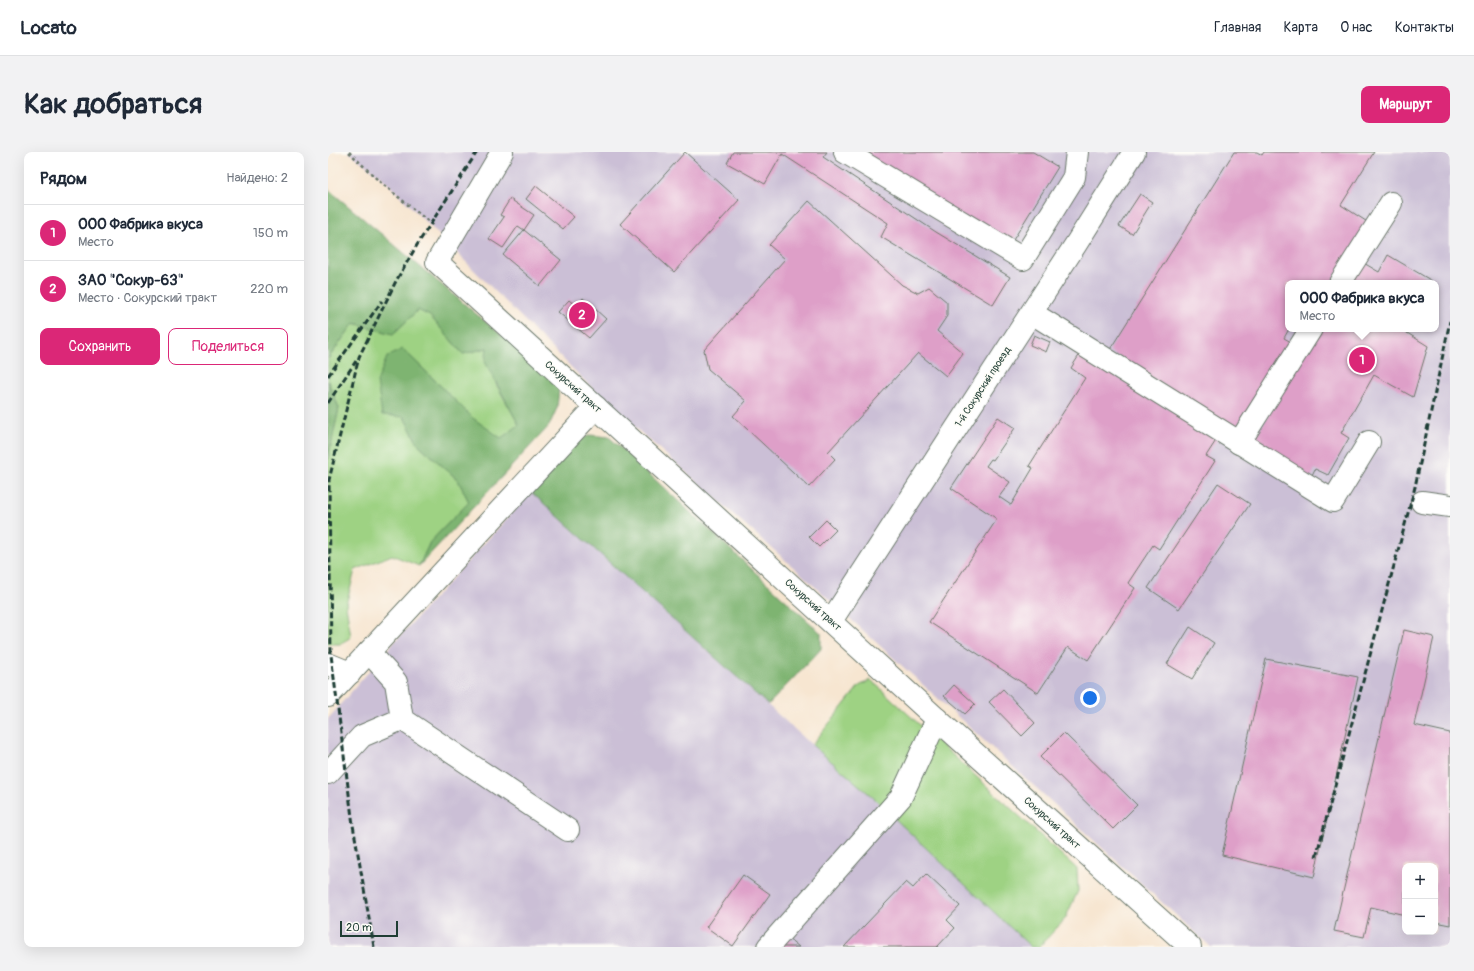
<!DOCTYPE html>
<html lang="ru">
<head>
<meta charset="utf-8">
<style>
	body { margin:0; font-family:Pangolin,sans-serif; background:#f2f2f3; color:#1f2937 }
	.controls { position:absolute; right:12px; bottom:12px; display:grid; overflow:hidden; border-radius:8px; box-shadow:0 4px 16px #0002 }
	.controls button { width:36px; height:36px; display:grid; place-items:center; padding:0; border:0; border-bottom:1px solid #e0e1e3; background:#fff; color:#1f2937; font:20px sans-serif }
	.scale { position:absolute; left:12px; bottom:10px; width:58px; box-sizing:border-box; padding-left:4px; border:2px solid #1f3d34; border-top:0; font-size:11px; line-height:14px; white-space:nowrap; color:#1f3d34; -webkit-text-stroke:3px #fdfcf7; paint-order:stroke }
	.you { position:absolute; left:762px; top:546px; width:14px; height:14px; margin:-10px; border:3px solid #fff; border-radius:50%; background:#1a73e8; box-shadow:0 0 0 6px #1a73e833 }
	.badge { display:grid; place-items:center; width:26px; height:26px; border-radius:50%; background:#db2777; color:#fff; font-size:13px; font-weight:700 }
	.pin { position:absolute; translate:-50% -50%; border:2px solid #fff; box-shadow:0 1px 4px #0006 }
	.popup { position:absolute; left:957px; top:128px; width:154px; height:52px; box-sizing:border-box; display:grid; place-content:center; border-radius:8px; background:#fff; filter:drop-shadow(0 1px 3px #0005); font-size:13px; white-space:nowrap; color:#747a83 }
	.popup b { font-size:15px; color:#1f2937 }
	.popup::after { content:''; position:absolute; left:50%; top:100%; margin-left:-8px; border:8px solid transparent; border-top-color:#fff }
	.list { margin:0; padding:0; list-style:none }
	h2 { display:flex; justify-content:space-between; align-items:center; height:52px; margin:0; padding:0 16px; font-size:17px }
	h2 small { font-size:13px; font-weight:400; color:#747a83 }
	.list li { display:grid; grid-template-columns:26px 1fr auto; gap:12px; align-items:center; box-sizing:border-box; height:56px; padding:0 16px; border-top:1px solid #e0e1e3 }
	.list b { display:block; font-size:15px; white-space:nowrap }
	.list p { margin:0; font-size:13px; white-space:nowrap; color:#747a83 }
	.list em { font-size:13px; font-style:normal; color:#747a83 }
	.actions { display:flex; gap:8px; padding:12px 16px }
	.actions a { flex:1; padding:9px 0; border:1px solid #db2777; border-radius:8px; text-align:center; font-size:14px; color:#db2777 }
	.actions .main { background:#db2777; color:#fff }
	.map { position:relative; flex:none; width:1122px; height:795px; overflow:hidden; border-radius:8px }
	header { display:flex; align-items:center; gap:24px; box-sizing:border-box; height:56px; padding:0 20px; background:#fff; border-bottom:1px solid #e0e1e3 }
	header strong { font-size:19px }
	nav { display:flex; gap:22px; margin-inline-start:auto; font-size:14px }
	.intro { display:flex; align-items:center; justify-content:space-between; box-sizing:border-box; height:96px; padding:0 24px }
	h1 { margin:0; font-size:28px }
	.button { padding:10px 18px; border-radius:8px; background:#db2777; color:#fff; font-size:14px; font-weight:700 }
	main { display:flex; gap:24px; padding:0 24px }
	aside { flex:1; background:#fff; border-radius:8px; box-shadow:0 4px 16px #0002 }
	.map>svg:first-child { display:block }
	.industrial { fill:#cbbfd6; fill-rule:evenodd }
	.green { fill:#9ed283; stroke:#5e885c }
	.forest { fill:#7eb471; stroke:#4e7852 }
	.building { fill:#de9fc8 }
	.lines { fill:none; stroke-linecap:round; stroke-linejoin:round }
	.minor-casing { stroke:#6b786b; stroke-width:24 }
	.path { stroke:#6b786b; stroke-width:2.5; stroke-dasharray:3 3; stroke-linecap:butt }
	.minor { stroke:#fff; stroke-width:22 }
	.rail { stroke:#1f3d34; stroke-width:3; stroke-dasharray:6 3; stroke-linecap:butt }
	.labels { text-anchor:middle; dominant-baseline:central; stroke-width:3; stroke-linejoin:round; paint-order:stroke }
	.street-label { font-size:10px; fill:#1f3d34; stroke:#fdfcf7 }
</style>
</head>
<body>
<header>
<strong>Locato</strong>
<nav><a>Главная</a><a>Карта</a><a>О нас</a><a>Контакты</a></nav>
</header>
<div class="intro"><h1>Как добраться</h1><a class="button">Маршрут</a></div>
<main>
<aside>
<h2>Рядом<small>Найдено: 2</small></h2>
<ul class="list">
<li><span class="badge">1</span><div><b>ООО Фабрика вкуса</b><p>Место</p></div><em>150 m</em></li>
<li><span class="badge">2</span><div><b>ЗАО &quot;Сокур-63&quot;</b><p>Место · Сокурский тракт</p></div><em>220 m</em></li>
</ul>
<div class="actions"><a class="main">Сохранить</a><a>Поделиться</a></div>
</aside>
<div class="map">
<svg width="1122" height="795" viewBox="0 0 1122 795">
	<rect width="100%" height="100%" fill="#fdfcf7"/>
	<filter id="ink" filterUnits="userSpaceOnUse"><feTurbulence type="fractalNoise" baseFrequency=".025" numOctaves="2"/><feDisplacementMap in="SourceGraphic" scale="8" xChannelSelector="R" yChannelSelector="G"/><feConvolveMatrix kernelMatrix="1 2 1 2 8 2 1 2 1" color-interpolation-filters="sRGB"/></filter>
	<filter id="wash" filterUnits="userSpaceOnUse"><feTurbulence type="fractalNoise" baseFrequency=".012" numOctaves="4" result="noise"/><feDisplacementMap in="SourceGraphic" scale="16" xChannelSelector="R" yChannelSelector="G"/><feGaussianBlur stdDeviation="0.9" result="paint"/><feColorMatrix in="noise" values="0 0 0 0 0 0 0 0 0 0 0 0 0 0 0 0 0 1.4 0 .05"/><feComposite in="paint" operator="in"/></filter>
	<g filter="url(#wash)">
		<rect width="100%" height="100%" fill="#f7e6d1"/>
		<g class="industrial">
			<path d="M21,0H1122V795H883L472,421L276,248L54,26ZM960,131H1108V177H960ZM1077,714H1107V780H1077Z"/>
			<path d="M203,340L484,593L547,647L562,662L703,795H0V567L61,496Z"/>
		</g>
		<g class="green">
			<path d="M90,158L102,164L135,202L159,196L168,232L191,273L173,287L146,267L75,197L76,265L90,292L130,328L141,350L102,390L91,414L64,403L27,418L18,453L23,485L12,492H0V307L11,256L0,229V207L26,171L65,182Z"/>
			<path d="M543,528L749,717L750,739L737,767L711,795H703L562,662L547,647L484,593L531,534Z"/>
		</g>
		<g class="forest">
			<path d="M0,37L223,225L231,237L229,256L221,274L91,414L102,390L141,350L130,328L90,292L76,265L54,263L49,230L59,205L75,197L146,267L173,286L191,273L157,210L159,196L135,202L102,164L90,158L65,182L26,171L0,207Z"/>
			<path d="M0,229L11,256L0,307Z"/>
			<path d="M262,283L281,285L493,481V497L440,553L203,340L246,291Z"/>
		</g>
		<g id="blocks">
			<g class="building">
				<path d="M357,0L411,48L346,120L292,72Z"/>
				<path d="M405,0H499L495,5L608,80L682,125L665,153L553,85L560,71L454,2L437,32L399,11Z"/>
				<path d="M527,0H705L730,15L682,93Z"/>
				<path d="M906,0H929L934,3L936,0H1046L1013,53L1041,71L1003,131H960L961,177L956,186L963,190L907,278L781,199Z"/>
				<path d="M208,34L246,65L235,77L198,47Z"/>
				<path d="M812,42L824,50L804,82L791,74Z"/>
				<path d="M182,47L206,63L196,78L190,74L175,96L161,87L176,65L172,63Z"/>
				<path d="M481,49L574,133L590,141L601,135L619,150V164L609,179L635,201L618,224L590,201L500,300L507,307L481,335L405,264L418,249L380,217L376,198L457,107L441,93Z"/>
				<path d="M196,78L233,108L212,134L175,103Z"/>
				<path d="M1060,103L1104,129L1103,131H1022L1034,110L1051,120Z"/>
				<path d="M255,146L278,167L261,186L230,160L241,148L248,154Z"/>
				<path d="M989,177H1077L1076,179L1100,194L1085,245L1046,223L1013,281L1021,286L1000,323L987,317L982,327L923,294Z"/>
				<path d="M706,183L722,190L718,200L702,193Z"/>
				<path d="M752,202L889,287L878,304L887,309L831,397L825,393L800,431L807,436L760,508L740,495L710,541L601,470L669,367L623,336L670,265L687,276L665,308L663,307L658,314L682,330L671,345L683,353L705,316L701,314L757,226L743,216Z"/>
				<path d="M890,331L922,352L851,457L820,436Z"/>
				<path d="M498,368L508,378L491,395L481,385Z"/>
				<path d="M862,475L886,491L864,527L839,512Z"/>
				<path d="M1076,478L1106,485L1086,573L1122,581V773L1107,770V714H1077V763L1043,755L1036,785L1006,779Z"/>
				<path d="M938,507L1030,525L986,725L894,703Z"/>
				<path d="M626,533L647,552L637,562L616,544Z"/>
				<path d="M675,537L707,571L694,584L661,550Z"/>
				<path d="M736,581L809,653L785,677L712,605Z"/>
				<path d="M598,722L632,754L619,768L627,776L609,795H516L578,730L585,736Z"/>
				<path d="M415,723L442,742L405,794L378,775Z"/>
				<path d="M459,785L471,795H450Z"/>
			</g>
		</g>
	</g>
	<g filter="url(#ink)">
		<use href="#blocks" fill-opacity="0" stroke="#6b786b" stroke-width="1"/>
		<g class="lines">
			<defs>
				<g id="minor">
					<path d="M174,0L109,110L609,567L862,795"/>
					<path d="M517,0L695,107L746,25L749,0"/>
					<path d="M1012,131L1063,51"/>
					<path d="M704,161L1005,349L1041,290"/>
					<path d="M911,291L983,177"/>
					<path d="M1094,350L1122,354"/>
					<path d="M503,469L748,92L806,0"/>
					<path d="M41,500L68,530L74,567L240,678"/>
					<path d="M0,512L22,521"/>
					<path d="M0,544L268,255"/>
					<path d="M0,621L34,584L74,567"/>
					<path d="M440,795L573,645L609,567"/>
				</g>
			</defs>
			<use href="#minor" class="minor-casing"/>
			<path class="path" d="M21,0L52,30L106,74"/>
			<use href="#minor" class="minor"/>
			<g class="rail">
				<path d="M0,224L54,149"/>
				<path d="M0,251L28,209"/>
				<path d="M988,705L1087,335L1122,169"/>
				<path d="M46,795L25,673L3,503L1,328L31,205L68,129L89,93L149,0"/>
			</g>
		</g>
	</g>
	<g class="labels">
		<g class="street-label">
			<text transform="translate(245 235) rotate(42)">Сокурский тракт</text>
			<text transform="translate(655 235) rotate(-57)">1-й Сокурский проезд</text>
			<text transform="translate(485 453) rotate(42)">Сокурский тракт</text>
			<text transform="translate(724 671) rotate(42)">Сокурский тракт</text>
		</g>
	</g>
</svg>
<div class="controls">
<button>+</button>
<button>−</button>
</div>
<div class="scale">20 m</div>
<div class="you"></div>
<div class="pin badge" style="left:1034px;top:208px">1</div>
<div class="popup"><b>ООО Фабрика вкуса</b>Место</div>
<div class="pin badge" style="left:254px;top:163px">2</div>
</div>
</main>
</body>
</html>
